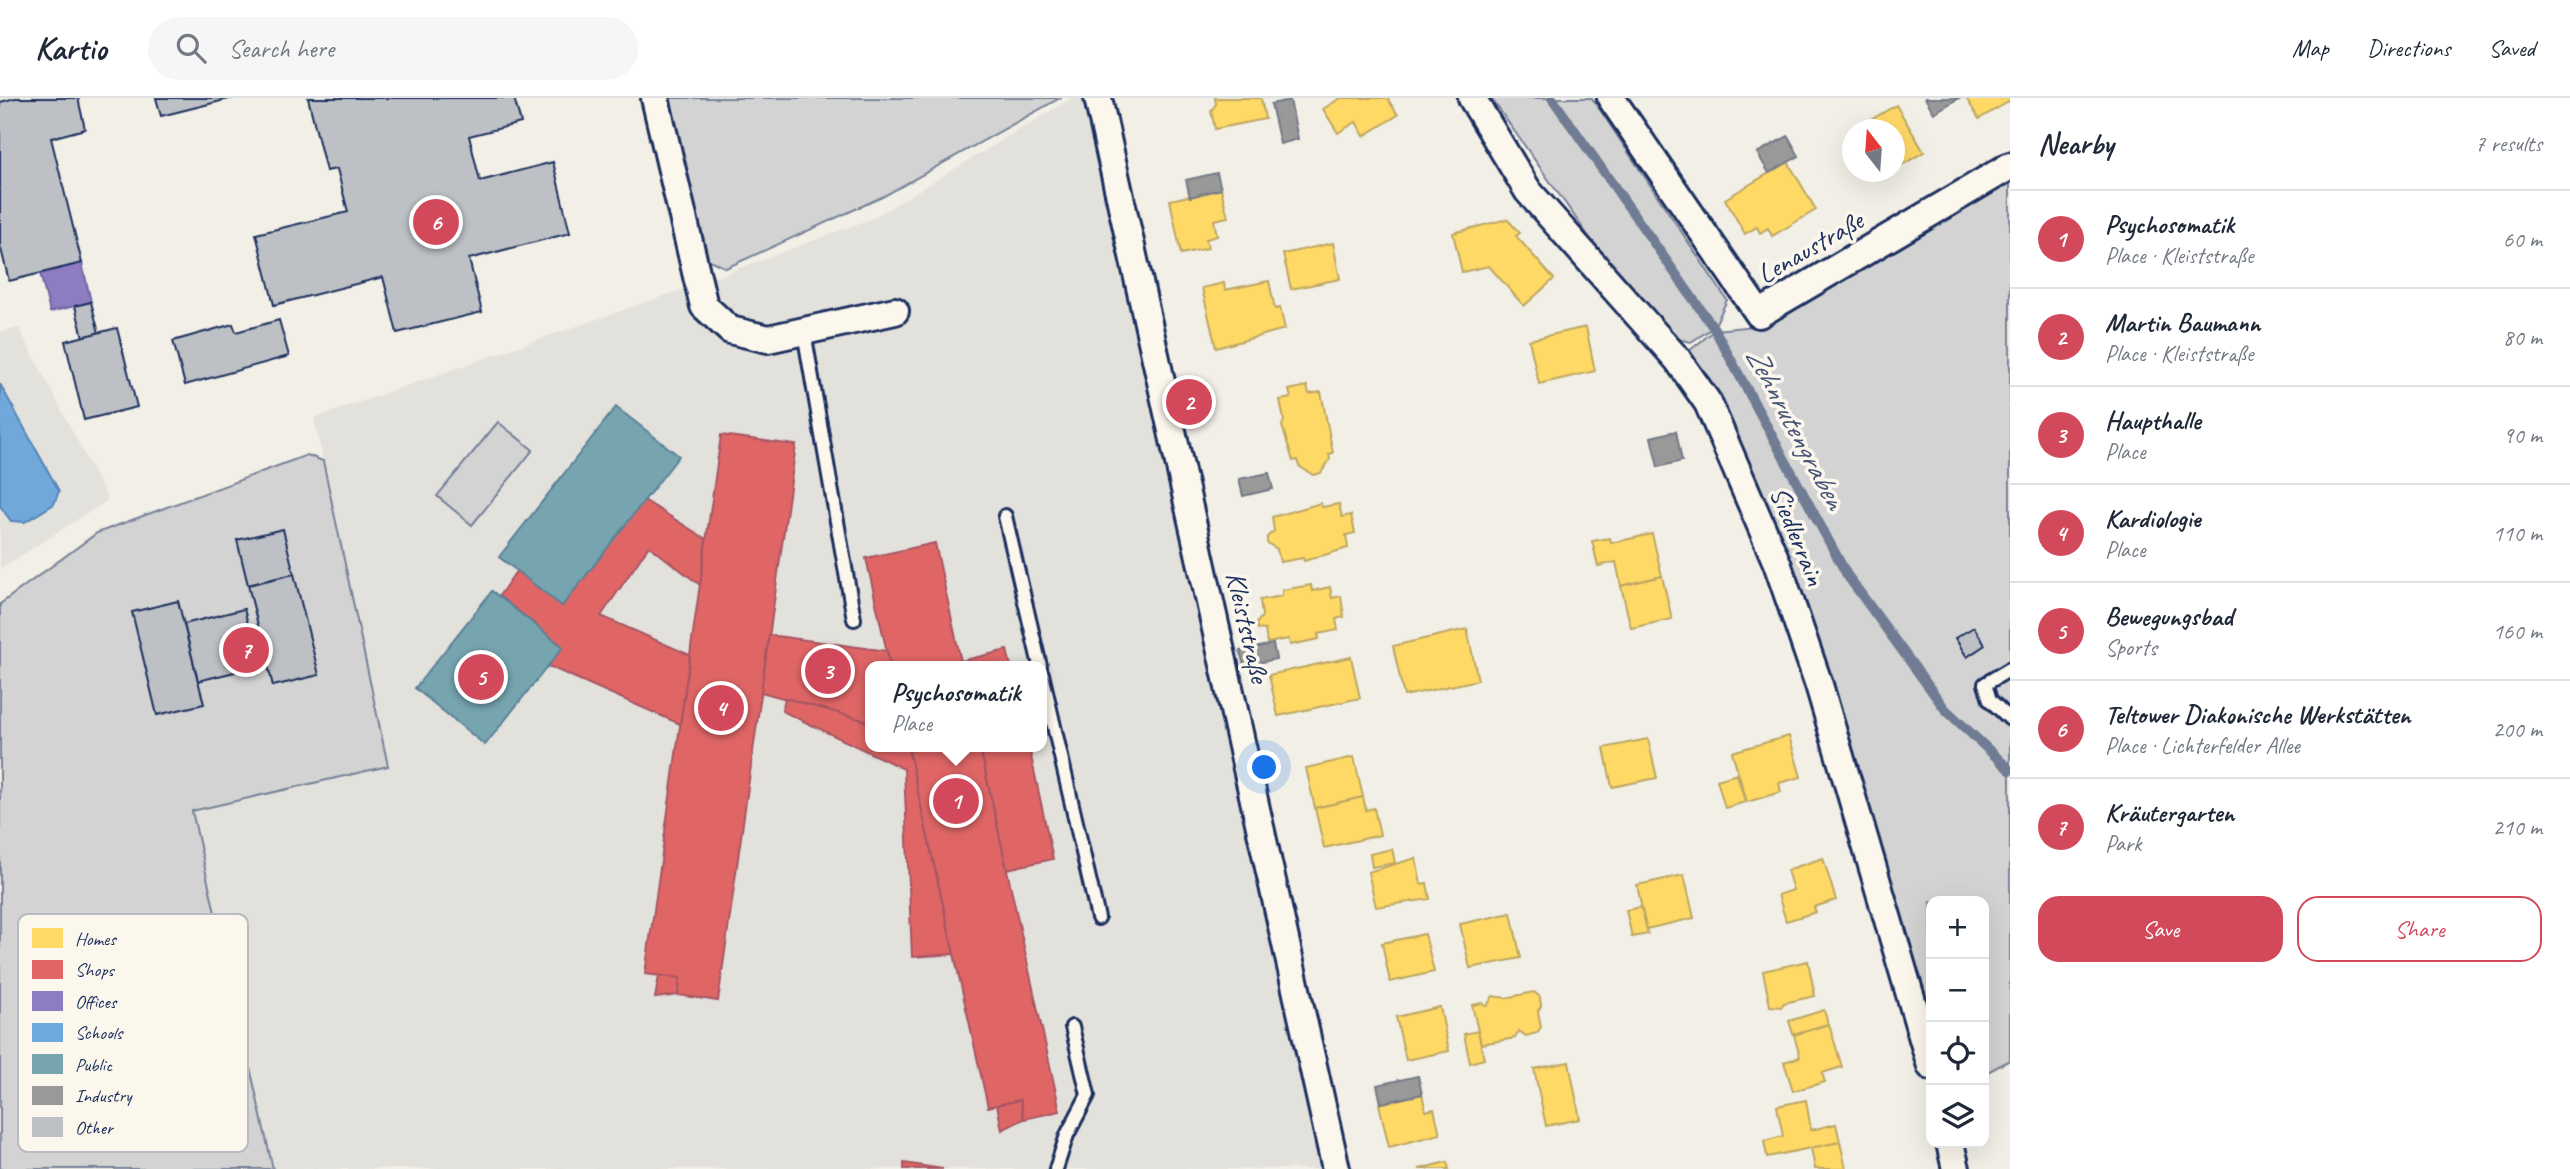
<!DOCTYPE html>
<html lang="en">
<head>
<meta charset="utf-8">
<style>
	body { margin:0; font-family:Caveat,sans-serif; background:#f6f6f7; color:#1f2937 }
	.controls { position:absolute; right:21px; bottom:21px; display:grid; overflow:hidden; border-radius:14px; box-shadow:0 7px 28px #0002 }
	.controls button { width:63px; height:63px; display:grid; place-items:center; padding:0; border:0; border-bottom:2px solid #e0e1e3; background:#fff; color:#1f2937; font:35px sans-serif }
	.compass { position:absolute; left:1842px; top:21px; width:63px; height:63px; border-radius:50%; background:#fff; box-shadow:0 7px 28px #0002; rotate:343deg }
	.you { position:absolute; left:1265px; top:670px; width:24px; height:24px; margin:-18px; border:5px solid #fff; border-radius:50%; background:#1a73e8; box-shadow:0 0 0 10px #1a73e833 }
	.badge { display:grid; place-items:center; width:46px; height:46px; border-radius:50%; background:#d1495b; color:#fff; font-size:23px; font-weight:700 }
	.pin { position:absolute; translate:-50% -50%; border:4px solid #fff; box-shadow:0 2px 7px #0006 }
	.popup { position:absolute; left:865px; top:563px; width:182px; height:91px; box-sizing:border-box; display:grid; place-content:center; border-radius:14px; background:#fff; filter:drop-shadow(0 2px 5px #0005); font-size:23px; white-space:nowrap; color:#747a83 }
	.popup b { font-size:26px; color:#1f2937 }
	.popup::after { content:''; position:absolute; left:50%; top:100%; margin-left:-14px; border:14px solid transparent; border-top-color:#fff }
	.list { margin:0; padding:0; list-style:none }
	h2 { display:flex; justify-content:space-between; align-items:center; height:91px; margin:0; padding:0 28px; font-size:30px }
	h2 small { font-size:23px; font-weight:400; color:#747a83 }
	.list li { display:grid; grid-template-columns:46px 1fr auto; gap:21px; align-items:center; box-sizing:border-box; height:98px; padding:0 28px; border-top:2px solid #e0e1e3 }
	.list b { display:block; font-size:26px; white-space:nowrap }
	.list p { margin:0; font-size:23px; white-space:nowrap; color:#747a83 }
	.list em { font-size:23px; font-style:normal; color:#747a83 }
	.actions { display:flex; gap:14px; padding:21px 28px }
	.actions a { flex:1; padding:16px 0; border:2px solid #d1495b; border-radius:21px; text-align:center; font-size:24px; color:#d1495b }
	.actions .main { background:#d1495b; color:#fff }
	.icon { flex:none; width:38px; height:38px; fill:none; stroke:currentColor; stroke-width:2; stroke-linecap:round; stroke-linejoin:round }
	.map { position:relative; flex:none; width:2010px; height:1071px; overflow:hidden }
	header { display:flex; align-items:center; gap:42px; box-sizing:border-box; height:98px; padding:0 35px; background:#fff; border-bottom:2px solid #e0e1e3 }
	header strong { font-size:33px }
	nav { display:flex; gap:38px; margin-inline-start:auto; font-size:24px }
	.search { width:490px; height:63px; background:#f6f6f7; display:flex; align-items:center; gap:18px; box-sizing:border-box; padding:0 24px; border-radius:38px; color:#747a83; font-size:26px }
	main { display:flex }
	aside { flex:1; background:#fff }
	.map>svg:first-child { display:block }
	.built { fill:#e2e1dc; fill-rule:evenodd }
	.green { fill:#d2d3d2; stroke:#768198; stroke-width:2 }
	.homes { fill:#ffd966; stroke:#bba664; stroke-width:2 }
	.shops { fill:#e06666; stroke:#a55664; stroke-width:2 }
	.offices { fill:#8e7cc3; stroke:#6c65a5; stroke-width:2 }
	.schools { fill:#6fa8dc; stroke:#5684b6; stroke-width:2 }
	.public { fill:#76a5af; stroke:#5b8297; stroke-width:2 }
	.industry { fill:#999; stroke:#737987; stroke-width:2 }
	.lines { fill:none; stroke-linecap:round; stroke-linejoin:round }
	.stream { stroke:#707b93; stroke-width:10 }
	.building { fill:#bdc0c4; stroke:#1b2f5e; stroke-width:2 }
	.service-casing { stroke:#1b2f5e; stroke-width:18 }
	.minor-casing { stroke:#1b2f5e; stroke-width:32 }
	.service { stroke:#fbf7ec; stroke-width:12 }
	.minor { stroke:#fbf7ec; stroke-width:26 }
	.labels { text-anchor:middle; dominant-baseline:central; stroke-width:7; stroke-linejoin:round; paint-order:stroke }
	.street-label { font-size:28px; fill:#1b2f5e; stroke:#fbf7ec }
	.water-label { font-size:30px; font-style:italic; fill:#465579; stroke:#fbf7ec }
	.key { fill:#fbf7ec; stroke:#b8bbc1; stroke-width:2 }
	.key-label { font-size:19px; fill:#1b2f5e }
</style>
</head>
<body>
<header>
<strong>Kartio</strong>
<div class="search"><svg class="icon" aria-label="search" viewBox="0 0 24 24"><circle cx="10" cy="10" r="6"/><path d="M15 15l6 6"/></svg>Search here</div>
<nav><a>Map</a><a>Directions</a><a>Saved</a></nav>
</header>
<main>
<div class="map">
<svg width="2010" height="1071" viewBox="0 0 2010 1071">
	<rect width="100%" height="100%" fill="#f2efe6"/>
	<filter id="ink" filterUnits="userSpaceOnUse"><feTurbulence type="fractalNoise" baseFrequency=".0143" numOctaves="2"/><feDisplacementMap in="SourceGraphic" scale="14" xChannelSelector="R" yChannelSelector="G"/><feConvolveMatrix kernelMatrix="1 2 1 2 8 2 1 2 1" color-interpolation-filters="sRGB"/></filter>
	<g filter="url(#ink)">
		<g class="built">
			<path d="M1072,0H1098L1340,1071H273L192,713L388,668L314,320L698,186L873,120ZM870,568H1042V649H870Z"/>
			<path d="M19,230L108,402L0,471V234Z"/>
		</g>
		<g class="green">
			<path d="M665,0H1060L882,99L726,170L701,158Z"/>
			<path d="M1491,0H1592L1727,202L1714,229L1691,244L1673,240L1604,160Z"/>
			<path d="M2010,85V962L1984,976V803H1931V925L1819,587L1678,262L1715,232L1765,227Z"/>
			<path d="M498,324L533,352L472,427L437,398Z"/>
			<path d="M307,357L323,363L388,668L192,713L273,1071H0V506L97,435Z"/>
		</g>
		<g class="homes">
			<path d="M1215,0H1261L1265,21L1215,31L1211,13L1216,6Z"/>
			<path d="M1341,0H1387L1398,17L1364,38L1356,24L1338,35L1323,11Z"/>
			<path d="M1966,0H2010V3L1979,21Z"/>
			<path d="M1896,7L1924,54L1895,71V32H1854Z"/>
			<path d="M1788,64L1816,112L1772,138L1768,130L1760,135L1757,129L1745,136L1725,101Z"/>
			<path d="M1221,91L1228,119L1214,122L1217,138L1206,141L1208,150L1181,156L1170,102Z"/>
			<path d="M1507,121L1520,135L1516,138L1554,181L1524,208L1489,168L1462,174L1453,135Z"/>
			<path d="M1333,145L1340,181L1291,191L1283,156Z"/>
			<path d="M1269,183L1275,211L1280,210L1285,231L1216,250L1202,190L1224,185L1225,192Z"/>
			<path d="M1586,229L1595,273L1539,286L1529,242Z"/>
			<path d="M1307,288L1309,296L1321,294L1333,355L1329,356L1330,361L1321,375L1313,377L1299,368L1297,362L1293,363L1282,328L1284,322L1280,302L1291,300L1289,292Z"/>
			<path d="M1321,405L1322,409L1339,406L1342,419L1351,417L1355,435L1346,437L1348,450L1304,463L1303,460L1280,464L1277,451L1267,445V439L1274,433L1272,419Z"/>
			<path d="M1652,436L1662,478L1621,488L1616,464L1598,468L1592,443L1610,440L1611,445Z"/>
			<path d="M1662,478L1672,521L1631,530L1621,488Z"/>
			<path d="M1311,487L1312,493L1330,489L1332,500L1341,498L1344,519L1336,521L1338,532L1318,536L1319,541L1290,547L1289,541L1267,545L1265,532L1258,531L1256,526L1262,518L1260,502L1282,498V492Z"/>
			<path d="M1467,531L1478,582L1404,598L1393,548Z"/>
			<path d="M1351,559L1360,600L1278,618L1269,577Z"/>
			<path d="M1789,638L1801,679L1779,685L1781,694L1747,704L1732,654Z"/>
			<path d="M1648,641L1657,680L1612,689L1604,650Z"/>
			<path d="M1354,659L1363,699L1315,710L1306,670Z"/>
			<path d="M1737,676L1745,704L1725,710L1717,682Z"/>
			<path d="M1363,699L1366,712L1374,710L1380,737L1324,750L1315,710Z"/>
			<path d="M1392,751L1395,765L1372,769L1370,756Z"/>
			<path d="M1416,760L1421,786L1427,785L1430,801L1376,809L1368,774Z"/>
			<path d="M1823,760L1836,802L1814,809L1816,814L1786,823L1778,797L1793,792L1787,772Z"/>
			<path d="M1684,777L1694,820L1646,831L1637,787Z"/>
			<path d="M1641,809L1648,836L1632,839L1626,812Z"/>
			<path d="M1511,815L1521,860L1470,870L1460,826Z"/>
			<path d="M1425,836L1434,874L1390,884L1382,845Z"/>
			<path d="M1808,863L1815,898L1784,905L1781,909L1770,908L1763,873Z"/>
			<path d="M1534,894L1540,899L1541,908L1538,913L1541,929L1537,935L1526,938L1519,933L1515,940L1481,946L1472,907L1482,905L1487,908L1493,898L1506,900Z"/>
			<path d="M1440,909L1449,953L1406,962L1396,919Z"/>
			<path d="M1824,912L1828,926L1793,936L1789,923Z"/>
			<path d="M1829,926L1842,969L1822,975L1825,984L1793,993L1784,964L1800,959L1794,937Z"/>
			<path d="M1478,933L1484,961L1470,965L1464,936Z"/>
			<path d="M1569,964L1580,1021L1546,1028L1534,971Z"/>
			<path d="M1422,996L1426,1013L1434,1011L1440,1036L1389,1049L1379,1006Z"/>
			<path d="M1806,1002L1811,1032L1836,1026L1840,1044L1767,1059L1764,1043L1783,1038L1777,1008Z"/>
			<path d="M1840,1044L1846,1071H1815L1811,1050Z"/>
			<path d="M1447,1064L1449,1071H1419Z"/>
		</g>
		<g class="shops">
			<path d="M721,337L796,347L718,903L678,897L680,880L645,876Z"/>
			<path d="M644,402L706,441L700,487L649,448L601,518L690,557L680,626L548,568L563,549L499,498L517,472L562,508Z"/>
			<path d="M935,445L962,568H890L866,460Z"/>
			<path d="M769,537L887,553L890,568H870V624L761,594Z"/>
			<path d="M1007,552L1011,568H962L961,563Z"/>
			<path d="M785,600L870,624V649H908L954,856L912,859L904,671L782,613Z"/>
			<path d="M908,649H980L1060,1013L1024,1021L1020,1002L988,1009Z"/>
			<path d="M980,649H1029L1053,761L1007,771Z"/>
			<path d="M659,878L680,880L678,897L655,900Z"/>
			<path d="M1020,1002L1024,1021L1002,1032L997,1007Z"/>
			<path d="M904,1065L943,1071H904Z"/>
		</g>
		<path class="offices" d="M82,165L91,204L50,214L40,175Z"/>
		<path class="schools" d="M0,286L59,393L54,406L25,424L11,423L0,408Z"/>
		<g class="public">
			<path d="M616,309L679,358L562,508L499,459Z"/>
			<path d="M492,493L563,549L485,647L415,590Z"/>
		</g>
		<g class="industry">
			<path d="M1925,0H1959L1934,15Z"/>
			<path d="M1290,2L1298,41L1280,46L1271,6Z"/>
			<path d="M1788,38L1799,58L1769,75L1757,55Z"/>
			<path d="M1217,75L1221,91L1190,99L1186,82Z"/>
			<path d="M1676,333L1682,363L1658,369L1651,339Z"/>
			<path d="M1269,375L1273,391L1243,398L1239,381Z"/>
			<path d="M1273,546L1276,561L1244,568L1240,553Z"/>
			<path d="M1418,978L1422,996L1381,1005L1377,987Z"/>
		</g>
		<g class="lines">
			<path class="stream" d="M1552,0L1715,232L1847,477L1945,611L2010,672"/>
		</g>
		<g class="building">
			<path d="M15,0H78L85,31L51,40L82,165L9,183L0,147V4Z"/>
			<path d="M156,0H233L161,18Z"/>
			<path d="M308,0H514L521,25L469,38L480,83L553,64L570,135L469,161L482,214L397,235L383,179L274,207L256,136L348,114L337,71L326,73Z"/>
			<path d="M91,204L99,235L83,239L75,208Z"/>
			<path d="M279,222L289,258L185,287L173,243L233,226L236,234Z"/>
			<path d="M117,230L137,309L84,322L65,243Z"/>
			<path d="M283,431L294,476L248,487L237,442Z"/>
			<path d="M294,476L319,577L273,588L248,487Z"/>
			<path d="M178,503L204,606L157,617L132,514Z"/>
			<path d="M244,511L259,568L198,583L184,526Z"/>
			<path d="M1974,529L1985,547L1967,559L1955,540Z"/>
		</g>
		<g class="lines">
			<defs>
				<g id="service">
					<path d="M804,234L854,521"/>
					<path d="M1005,418L1040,568"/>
					<path d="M2010,571L1985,586L1990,602L2010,621"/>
					<path d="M1042,576L1098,820"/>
					<path d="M1056,1071L1067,1037L1088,997L1072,929"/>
				</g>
				<g id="minor">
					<path d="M655,0L704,208L730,232L768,241L895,213"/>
					<path d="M1098,0L1336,1071"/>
					<path d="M1472,0L1528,93L1678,262L1708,305L1777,465L1819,587L1931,968"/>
					<path d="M1611,0L1759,216L2010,68"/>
					<path d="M1950,1045L1956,1071"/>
				</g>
			</defs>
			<use href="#service" class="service-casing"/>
			<use href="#minor" class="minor-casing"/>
			<use href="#service" class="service"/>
			<use href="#minor" class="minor"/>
		</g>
	</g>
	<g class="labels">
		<g class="street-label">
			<text transform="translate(1810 149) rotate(-30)">Lenaustraße</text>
			<text transform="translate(1798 438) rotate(68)">Siedlerrain</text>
			<text transform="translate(1248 529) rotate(77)">Kleiststraße</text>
		</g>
		<g class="water-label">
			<text transform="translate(1796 330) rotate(62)">Zehnrutengraben</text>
		</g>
	</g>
	<rect x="18" y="816" width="230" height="238" rx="10" class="key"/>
	<rect x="32" y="830" width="31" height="20" fill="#ffd966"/>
	<rect x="32" y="862" width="31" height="19" fill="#e06666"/>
	<rect x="32" y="893" width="31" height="20" fill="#8e7cc3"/>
	<rect x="32" y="925" width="31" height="19" fill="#6fa8dc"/>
	<rect x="32" y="956" width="31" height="20" fill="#76a5af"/>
	<rect x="32" y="988" width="31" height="19" fill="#999"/>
	<rect x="32" y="1019" width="31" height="20" fill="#bdc0c4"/>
	<g class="key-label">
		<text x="75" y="847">Homes</text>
		<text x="75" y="878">Shops</text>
		<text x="75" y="910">Offices</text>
		<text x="75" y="941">Schools</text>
		<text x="75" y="973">Public</text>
		<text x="75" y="1004">Industry</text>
		<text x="75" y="1036">Other</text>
	</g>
</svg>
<div class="controls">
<button>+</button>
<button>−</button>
<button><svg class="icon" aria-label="locate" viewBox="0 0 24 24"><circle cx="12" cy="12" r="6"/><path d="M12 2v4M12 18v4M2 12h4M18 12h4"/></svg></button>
<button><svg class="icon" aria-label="layers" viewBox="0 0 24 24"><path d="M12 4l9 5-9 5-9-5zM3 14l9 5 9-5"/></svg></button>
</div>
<svg class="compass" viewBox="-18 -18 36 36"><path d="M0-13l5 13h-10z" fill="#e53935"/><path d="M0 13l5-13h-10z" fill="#747a83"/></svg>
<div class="you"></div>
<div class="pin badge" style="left:956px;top:703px">1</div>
<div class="popup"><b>Psychosomatik</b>Place</div>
<div class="pin badge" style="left:1189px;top:304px">2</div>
<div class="pin badge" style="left:828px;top:573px">3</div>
<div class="pin badge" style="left:721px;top:610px">4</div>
<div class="pin badge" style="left:481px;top:579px">5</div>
<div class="pin badge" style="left:436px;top:124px">6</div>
<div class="pin badge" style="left:246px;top:552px">7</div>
</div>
<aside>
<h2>Nearby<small>7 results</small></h2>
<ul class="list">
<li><span class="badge">1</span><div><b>Psychosomatik</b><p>Place · Kleiststraße</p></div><em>60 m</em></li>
<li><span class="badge">2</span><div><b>Martin Baumann</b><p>Place · Kleiststraße</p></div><em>80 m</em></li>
<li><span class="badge">3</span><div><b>Haupthalle</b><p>Place</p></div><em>90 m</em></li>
<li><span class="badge">4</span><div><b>Kardiologie</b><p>Place</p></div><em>110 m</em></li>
<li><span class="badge">5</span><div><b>Bewegungsbad</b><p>Sports</p></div><em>160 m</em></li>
<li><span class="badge">6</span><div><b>Teltower Diakonische Werkstätten</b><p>Place · Lichterfelder Allee</p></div><em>200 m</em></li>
<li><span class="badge">7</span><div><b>Kräutergarten</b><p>Park</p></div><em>210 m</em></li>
</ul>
<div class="actions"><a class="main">Save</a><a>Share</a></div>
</aside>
</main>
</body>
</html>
